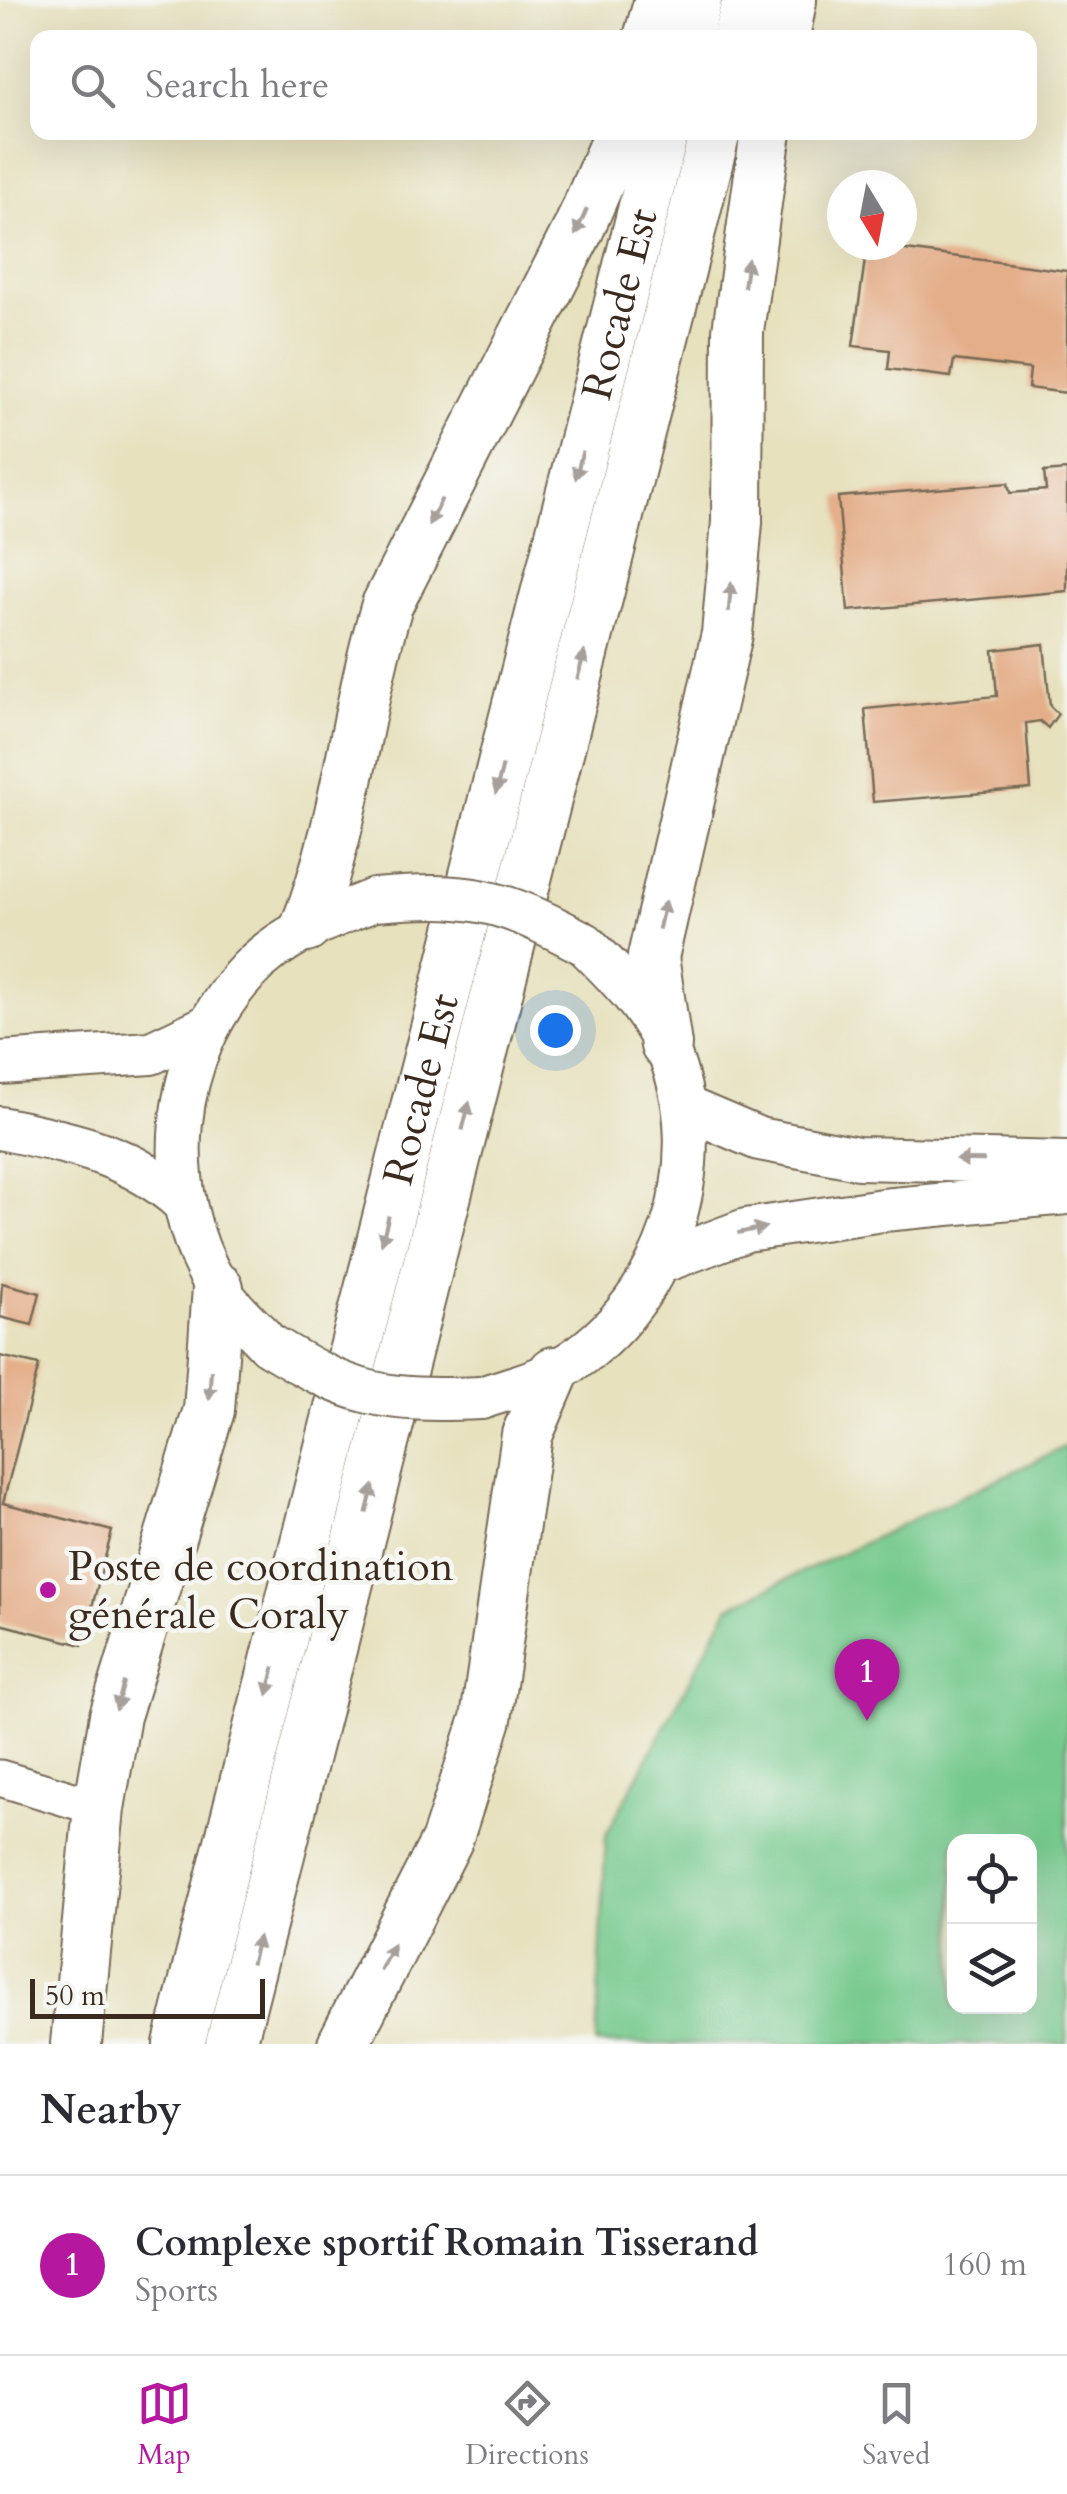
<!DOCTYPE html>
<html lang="en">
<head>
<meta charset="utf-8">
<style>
	body { margin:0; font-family:Cardo,serif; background:#f7f7f7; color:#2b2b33 }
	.controls { position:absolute; right:30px; bottom:30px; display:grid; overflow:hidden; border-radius:20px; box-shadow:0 10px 40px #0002 }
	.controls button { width:90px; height:90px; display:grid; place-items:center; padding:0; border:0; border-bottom:2px solid #e1e1e2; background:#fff; color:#2b2b33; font:50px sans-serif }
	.compass { position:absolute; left:827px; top:170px; width:90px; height:90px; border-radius:50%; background:#fff; box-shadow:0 10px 40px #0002; rotate:170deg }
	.scale { position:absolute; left:30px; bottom:25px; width:235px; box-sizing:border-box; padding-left:10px; border:5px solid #3b2a1e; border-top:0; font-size:28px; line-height:35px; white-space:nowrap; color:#3b2a1e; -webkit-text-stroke:8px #f6f6f2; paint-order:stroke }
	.you { position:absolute; left:555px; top:1030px; width:35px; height:35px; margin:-25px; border:8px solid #fff; border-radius:50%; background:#1a73e8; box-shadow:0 0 0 15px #1a73e833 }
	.badge { display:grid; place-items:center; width:65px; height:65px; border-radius:50%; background:#b5179e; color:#fff; font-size:32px; font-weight:700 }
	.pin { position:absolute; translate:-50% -82px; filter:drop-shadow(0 2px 5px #0008) }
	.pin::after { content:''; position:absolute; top:52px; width:35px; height:30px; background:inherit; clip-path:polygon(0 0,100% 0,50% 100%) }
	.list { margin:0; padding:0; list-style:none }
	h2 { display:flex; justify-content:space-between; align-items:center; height:130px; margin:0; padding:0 40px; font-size:42px }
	h2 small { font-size:32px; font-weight:400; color:#7c7c81 }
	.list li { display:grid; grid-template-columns:65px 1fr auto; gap:30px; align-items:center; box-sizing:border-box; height:180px; padding:0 40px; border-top:2px solid #e1e1e2 }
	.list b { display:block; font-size:38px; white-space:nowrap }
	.list p { margin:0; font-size:32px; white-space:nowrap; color:#7c7c81 }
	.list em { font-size:32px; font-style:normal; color:#7c7c81 }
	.icon { flex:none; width:55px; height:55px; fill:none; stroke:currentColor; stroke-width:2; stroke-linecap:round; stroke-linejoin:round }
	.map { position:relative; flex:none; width:1067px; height:2044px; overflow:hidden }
	.search { position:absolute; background:#fff; box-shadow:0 10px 40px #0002; left:30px; right:30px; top:30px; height:110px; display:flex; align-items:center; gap:25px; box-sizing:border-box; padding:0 35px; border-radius:20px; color:#7c7c81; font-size:38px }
	.sheet { height:310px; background:#fff }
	nav { display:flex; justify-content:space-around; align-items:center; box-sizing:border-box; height:140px; border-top:2px solid #e1e1e2; background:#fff; font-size:28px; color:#7c7c81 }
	nav a { display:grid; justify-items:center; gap:5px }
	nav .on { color:#b5179e }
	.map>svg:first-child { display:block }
	.green { fill:#75c98c; stroke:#587a55; stroke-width:2.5; fill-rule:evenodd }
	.building { fill:#e4ae89 }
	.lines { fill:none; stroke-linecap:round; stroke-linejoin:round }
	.minor-casing { stroke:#776a56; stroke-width:39 }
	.major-casing { stroke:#776a56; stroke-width:46 }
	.highway-casing { stroke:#776a56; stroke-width:54 }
	.minor { stroke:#fff; stroke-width:35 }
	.major { stroke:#fff; stroke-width:42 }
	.highway { stroke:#fff; stroke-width:50 }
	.major-bridge-casing { stroke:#776a56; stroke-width:46; stroke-linecap:butt }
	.major-bridge { stroke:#fff; stroke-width:42 }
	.oneway { fill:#a79f9a }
	.poi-dot { fill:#b5179e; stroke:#f6f6f2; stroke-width:4 }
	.labels { text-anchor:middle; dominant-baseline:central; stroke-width:9; stroke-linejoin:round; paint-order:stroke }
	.street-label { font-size:42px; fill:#3b2a1e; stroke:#f6f6f2 }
	.poi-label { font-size:42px; fill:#3b2a1e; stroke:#f6f6f2; text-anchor:start }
</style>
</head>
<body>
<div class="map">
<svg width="1067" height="2044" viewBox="0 0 1067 2044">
	<rect width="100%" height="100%" fill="#f6f6f2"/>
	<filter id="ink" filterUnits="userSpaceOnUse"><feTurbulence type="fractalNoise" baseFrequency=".01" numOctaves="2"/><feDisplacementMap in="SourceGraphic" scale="20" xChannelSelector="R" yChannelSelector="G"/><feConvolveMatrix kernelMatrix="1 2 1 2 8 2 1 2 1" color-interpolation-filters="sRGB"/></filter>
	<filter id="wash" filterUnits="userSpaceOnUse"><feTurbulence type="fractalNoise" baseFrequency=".0048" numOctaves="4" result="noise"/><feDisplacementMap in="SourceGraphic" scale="40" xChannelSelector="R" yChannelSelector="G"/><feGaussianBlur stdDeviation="2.25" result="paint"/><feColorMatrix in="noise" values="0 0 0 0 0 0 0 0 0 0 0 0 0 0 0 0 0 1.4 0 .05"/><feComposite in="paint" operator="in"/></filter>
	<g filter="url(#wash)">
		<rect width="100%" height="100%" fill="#e7e1be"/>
		<path class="green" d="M1067,1446V2044H596L606,1835L729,1607ZM954,1842H1030V2006H954Z"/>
		<g id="blocks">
			<g class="building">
				<path d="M867,245L1067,271V393L1028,388L1030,369L954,360L951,377L888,369L890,350L853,346Z"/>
				<path d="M1067,470V591L848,611L838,497L1008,483L1010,493L1046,490L1044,472Z"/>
				<path d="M1044,644L1050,706L1058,714L1048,728L1040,721L1026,723L1031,789L873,802L865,709L997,696L993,650Z"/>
				<path d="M2,1283L40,1293L32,1325L0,1317Z"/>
				<path d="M0,1356L39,1365L3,1503L112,1531L82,1645L0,1624Z"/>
			</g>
		</g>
	</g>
	<g filter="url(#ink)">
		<use href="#blocks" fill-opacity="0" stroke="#776a56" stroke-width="2.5"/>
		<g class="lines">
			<defs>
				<path id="minor" d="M0,1778L99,1808"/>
				<g id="major">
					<path d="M0,1063L151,1053L208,1026"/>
					<path d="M684,1107L759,1139L858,1158L1067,1163"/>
					<path d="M0,1128C69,1143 127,1152 182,1201"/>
					<path d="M661,1262L746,1230L883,1210L1067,1193"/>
					<path d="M268,1344C252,1326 230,1308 217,1287C158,1188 169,1055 249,970C283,934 329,918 374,900"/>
					<path d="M481,1398C504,1390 530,1384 552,1373C666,1315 718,1159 665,1044C646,1004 616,975 585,944"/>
				</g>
				<g id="highway">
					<path d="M649,38L660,0"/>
					<path d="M687,38L696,0"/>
					<path d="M738,38L748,0"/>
					<path d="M784,38L791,0"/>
					<path d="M306,927C347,824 355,711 387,605L579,228L620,132"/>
					<path d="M666,1045L653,957L727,634L737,522L738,331L766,132"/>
					<path d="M76,2044L99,1808L115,1716L209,1410L218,1288"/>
					<path id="s1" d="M179,2044L663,132"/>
					<path d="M231,2044L715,132"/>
					<path d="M343,2044L447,1840L486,1719L527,1435L554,1372"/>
				</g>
			</defs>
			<use href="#minor" class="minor-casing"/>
			<use href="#major" class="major-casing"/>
			<use href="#highway" class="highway-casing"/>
			<use href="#minor" class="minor"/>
			<use href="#major" class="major"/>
			<use href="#highway" class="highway"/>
			<defs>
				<g id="major-bridge">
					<path d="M374,900C470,892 500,898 585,944"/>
					<path d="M268,1344C353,1396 382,1402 481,1398"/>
				</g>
			</defs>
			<use href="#major-bridge" class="major-bridge-casing"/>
			<use href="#major-bridge" class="major-bridge"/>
		</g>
		<defs><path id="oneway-solid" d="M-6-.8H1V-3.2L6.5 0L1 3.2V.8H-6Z" transform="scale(2.5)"/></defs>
		<g class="oneway">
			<use href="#oneway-solid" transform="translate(581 222) rotate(114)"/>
			<use href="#oneway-solid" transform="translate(746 273) rotate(-82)"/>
			<use href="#oneway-solid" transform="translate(579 465) rotate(104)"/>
			<use href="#oneway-solid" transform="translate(435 512) rotate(117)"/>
			<use href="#oneway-solid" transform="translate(730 597) rotate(-85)"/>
			<use href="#oneway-solid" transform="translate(581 665) rotate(-76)"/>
			<use href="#oneway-solid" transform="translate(499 780) rotate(104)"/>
			<use href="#oneway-solid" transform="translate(662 915) rotate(-77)"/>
			<use href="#oneway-solid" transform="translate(466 1116) rotate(-76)"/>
			<use href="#oneway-solid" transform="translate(970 1160) rotate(-179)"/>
			<use href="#oneway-solid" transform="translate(385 1230) rotate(104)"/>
			<use href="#oneway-solid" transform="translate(752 1230) rotate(-12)"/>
			<use href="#oneway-solid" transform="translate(210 1385) rotate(94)"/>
			<use href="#oneway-solid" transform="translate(370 1499) rotate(-76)"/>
			<use href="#oneway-solid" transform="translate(271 1681) rotate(104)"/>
			<use href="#oneway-solid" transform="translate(120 1696) rotate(106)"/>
			<use href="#oneway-solid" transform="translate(255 1950) rotate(-76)"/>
			<use href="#oneway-solid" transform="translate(387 1957) rotate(-63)"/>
		</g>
	</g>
	<circle class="poi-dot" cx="48" cy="1590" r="10"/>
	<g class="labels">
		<g class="street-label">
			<text stroke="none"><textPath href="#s1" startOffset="1795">Rocade Est</textPath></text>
			<text stroke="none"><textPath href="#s1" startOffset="985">Rocade Est</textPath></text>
		</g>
		<g class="poi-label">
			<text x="68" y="1566">Poste de coordination<tspan x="68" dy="48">générale Coraly</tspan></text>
		</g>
	</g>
</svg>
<div class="controls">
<button><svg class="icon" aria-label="locate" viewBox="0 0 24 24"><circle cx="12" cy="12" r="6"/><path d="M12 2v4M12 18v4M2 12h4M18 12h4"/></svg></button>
<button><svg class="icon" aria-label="layers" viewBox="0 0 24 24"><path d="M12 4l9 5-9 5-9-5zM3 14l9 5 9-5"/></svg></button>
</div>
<svg class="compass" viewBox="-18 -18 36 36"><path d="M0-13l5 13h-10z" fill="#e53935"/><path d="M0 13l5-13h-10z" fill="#7c7c81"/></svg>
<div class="scale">50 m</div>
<div class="you"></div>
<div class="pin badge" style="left:867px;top:1721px">1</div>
<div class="search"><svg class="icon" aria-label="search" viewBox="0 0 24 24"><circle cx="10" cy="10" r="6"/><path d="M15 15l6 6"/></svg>Search here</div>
</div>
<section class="sheet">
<h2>Nearby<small></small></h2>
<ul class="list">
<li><span class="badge">1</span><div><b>Complexe sportif Romain Tisserand</b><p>Sports</p></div><em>160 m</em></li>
</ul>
</section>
<nav>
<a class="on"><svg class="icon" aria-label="map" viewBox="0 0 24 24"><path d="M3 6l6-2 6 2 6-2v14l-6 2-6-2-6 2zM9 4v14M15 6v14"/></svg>Map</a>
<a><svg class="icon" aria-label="directions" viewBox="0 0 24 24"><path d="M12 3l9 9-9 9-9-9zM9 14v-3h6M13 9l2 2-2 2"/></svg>Directions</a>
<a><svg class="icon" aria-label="saved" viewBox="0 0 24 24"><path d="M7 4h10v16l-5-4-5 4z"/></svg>Saved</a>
</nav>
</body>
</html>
